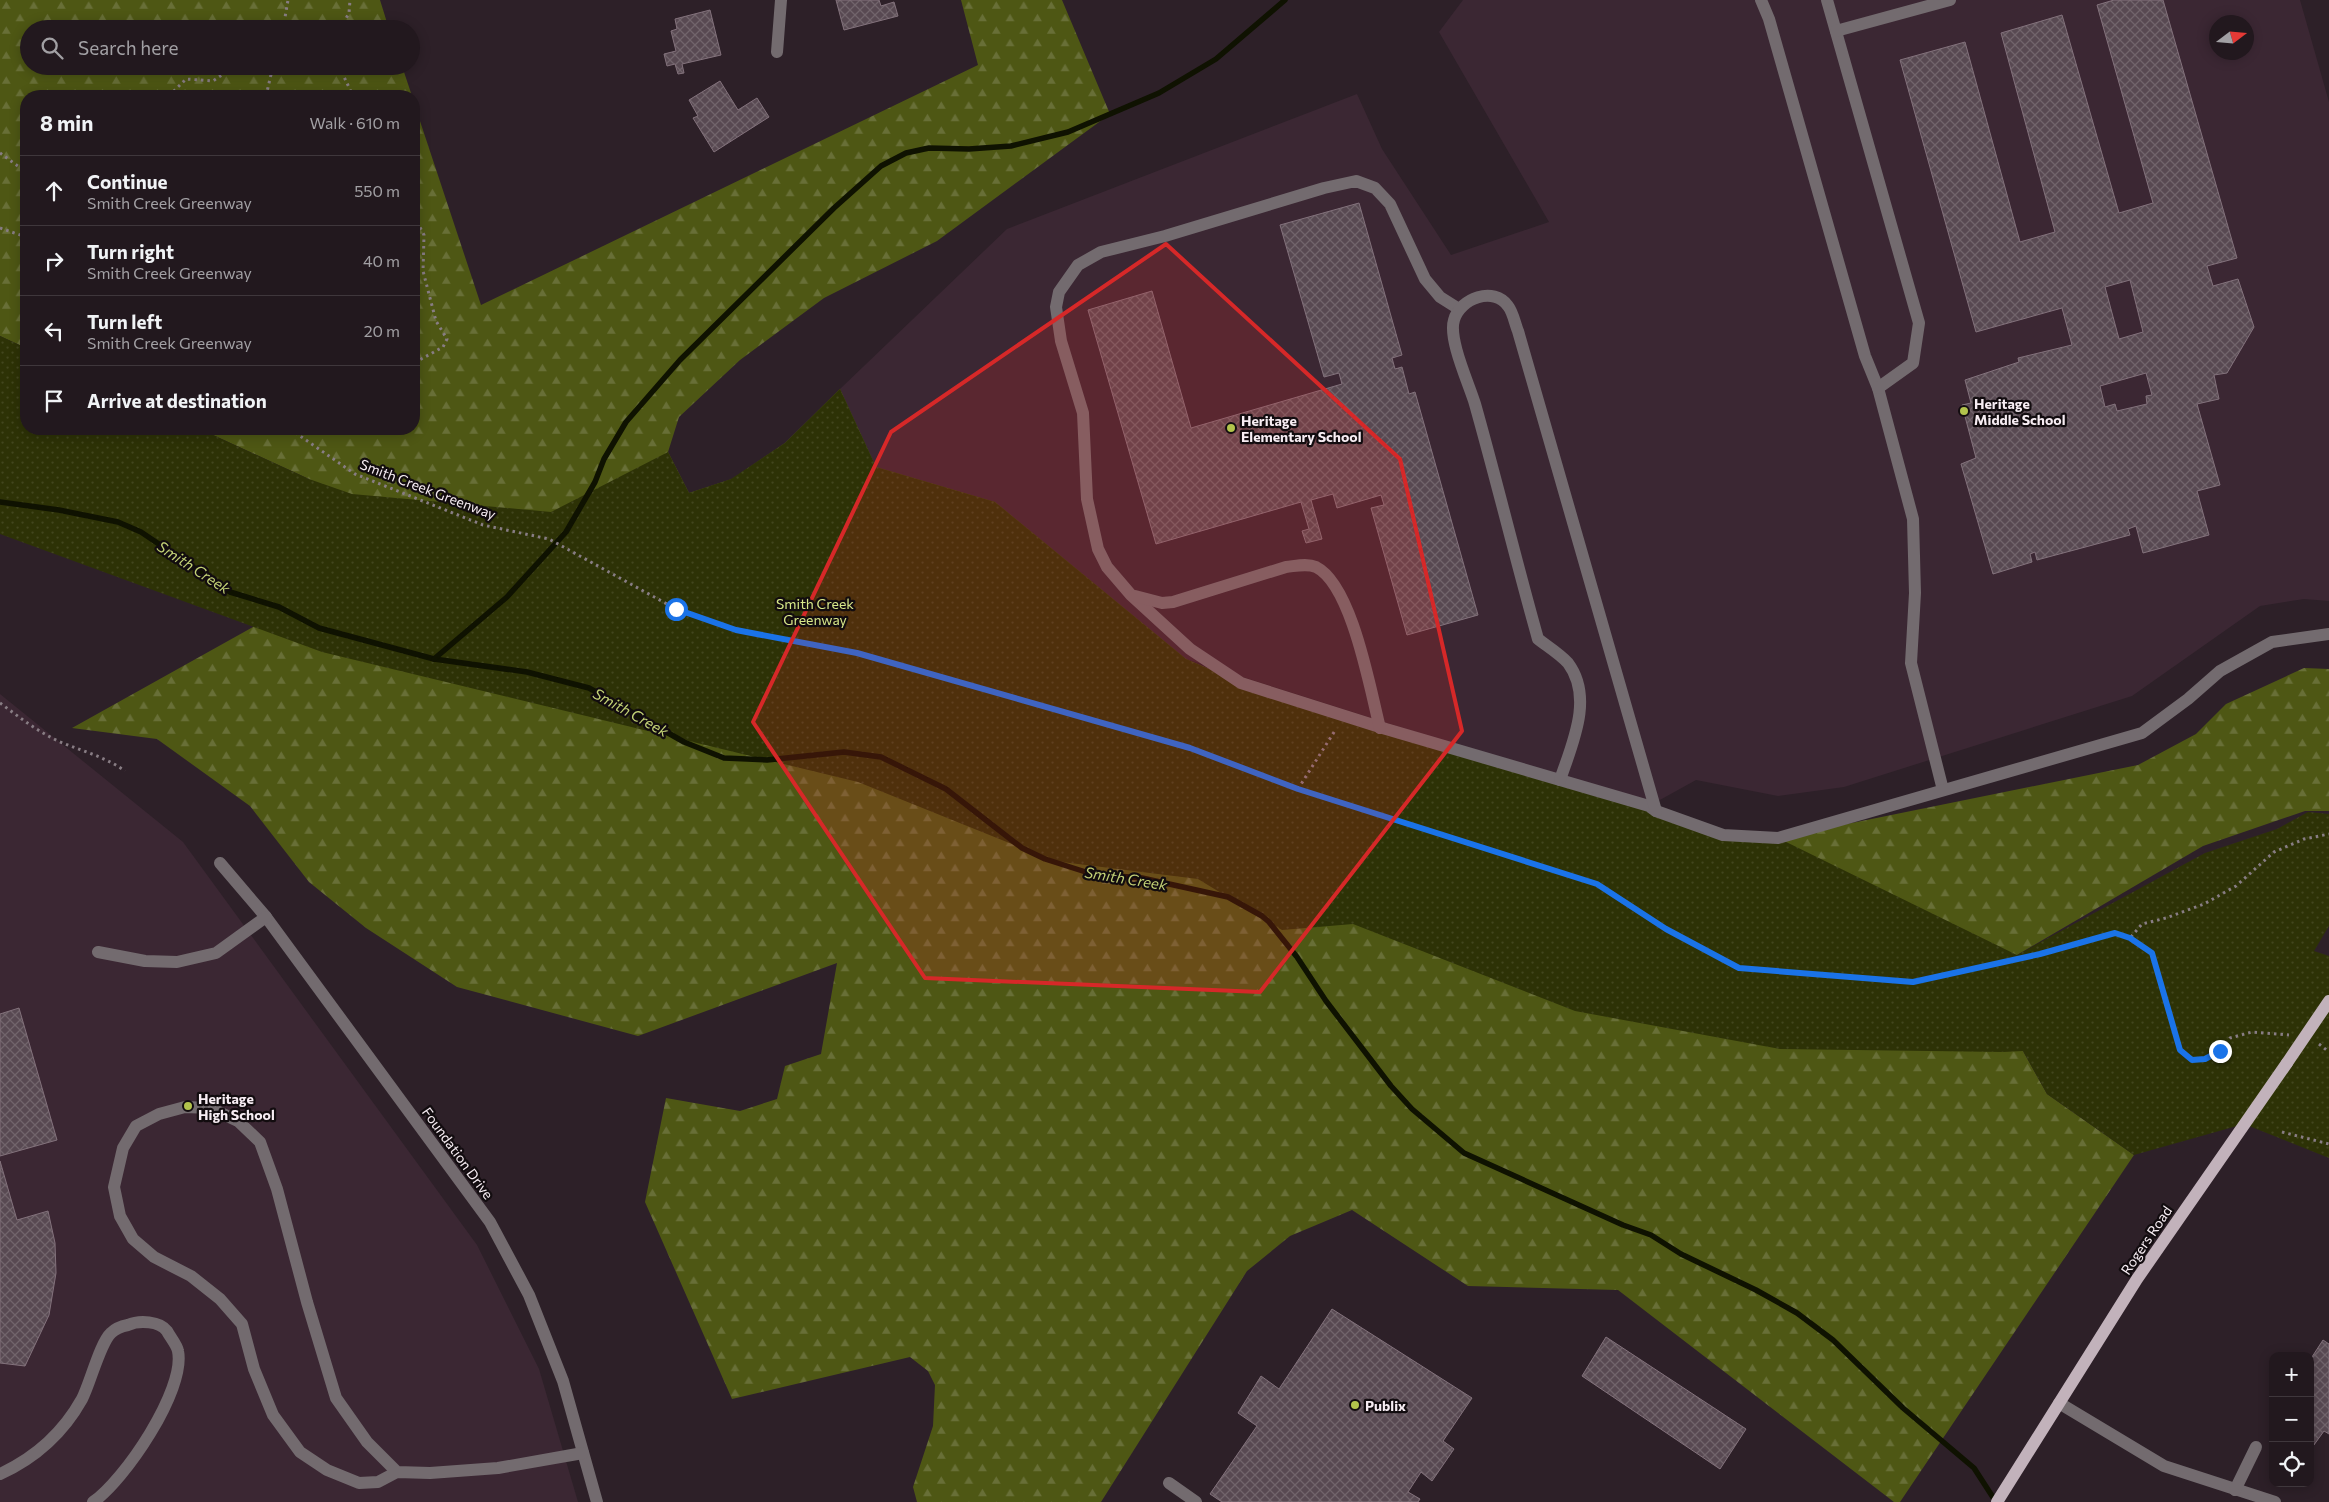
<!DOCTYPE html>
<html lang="en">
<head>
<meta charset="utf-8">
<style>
	body { margin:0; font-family:Commissioner,sans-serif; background:#2e252b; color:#f1f3f6 }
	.controls { position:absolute; right:15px; bottom:15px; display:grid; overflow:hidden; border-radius:10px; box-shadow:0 2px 12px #0003 }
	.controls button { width:45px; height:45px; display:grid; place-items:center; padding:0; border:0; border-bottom:1px solid #3f373c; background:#22181e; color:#f1f3f6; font:25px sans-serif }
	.compass { position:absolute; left:2209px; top:15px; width:45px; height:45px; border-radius:50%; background:#22181e; box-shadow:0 2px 12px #0003; rotate:74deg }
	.stop { position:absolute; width:15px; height:15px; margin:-11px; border:4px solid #1a73e8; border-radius:50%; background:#fff }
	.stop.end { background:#1a73e8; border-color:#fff; box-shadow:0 1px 5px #0008 }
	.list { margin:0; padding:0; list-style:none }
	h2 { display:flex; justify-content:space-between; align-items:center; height:65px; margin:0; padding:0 20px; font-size:21px }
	h2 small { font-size:16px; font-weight:400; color:#a2a0a4 }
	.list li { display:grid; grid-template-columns:32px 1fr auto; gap:15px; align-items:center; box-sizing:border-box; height:70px; padding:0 20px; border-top:1px solid #3f373c }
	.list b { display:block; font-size:19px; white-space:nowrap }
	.list p { margin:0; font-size:16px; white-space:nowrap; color:#a2a0a4 }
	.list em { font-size:16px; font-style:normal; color:#a2a0a4 }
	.icon { flex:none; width:28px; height:28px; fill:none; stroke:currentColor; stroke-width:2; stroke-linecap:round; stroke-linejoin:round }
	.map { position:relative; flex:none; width:2329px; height:1502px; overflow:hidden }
	.search { position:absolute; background:#22181e; box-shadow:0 2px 12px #0003; left:20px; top:20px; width:400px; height:55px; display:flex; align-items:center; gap:12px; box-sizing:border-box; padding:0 18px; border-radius:28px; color:#a2a0a4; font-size:19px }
	.panel { position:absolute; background:#22181e; box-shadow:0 2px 12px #0003; left:20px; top:90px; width:400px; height:345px; border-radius:20px }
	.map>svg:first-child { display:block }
	.built { fill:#3b2733; fill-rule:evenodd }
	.forest { fill:url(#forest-firs) }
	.park { fill:url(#park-dots) }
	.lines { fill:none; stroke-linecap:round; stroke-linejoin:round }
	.stream { stroke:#0f1201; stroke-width:5.5 }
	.building { fill:url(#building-cross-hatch); stroke:#83727c; fill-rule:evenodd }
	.path { stroke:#887d84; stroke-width:3; stroke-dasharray:2.5 4; stroke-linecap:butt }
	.minor { stroke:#736b6f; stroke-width:12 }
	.major { stroke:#c2b2bb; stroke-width:12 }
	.major-bridge { stroke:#c2b2bb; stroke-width:12 }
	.route { stroke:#1a73e8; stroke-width:6 }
	.marked { fill:#d62828; fill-opacity:0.2; stroke:#d62828; stroke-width:4; stroke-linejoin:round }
	.poi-dot { fill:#b2c34c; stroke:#120c0f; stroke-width:2 }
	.labels { text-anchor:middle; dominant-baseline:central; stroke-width:4.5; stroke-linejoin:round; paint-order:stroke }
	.poi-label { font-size:14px; font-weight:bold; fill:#f7edf3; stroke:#120c0f; text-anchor:start }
	.street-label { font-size:14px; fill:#f7edf3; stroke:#120c0f }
	.park-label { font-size:14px; fill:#d8e88a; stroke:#120c0f }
	.water-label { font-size:15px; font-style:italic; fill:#c3d276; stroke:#120c0f }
</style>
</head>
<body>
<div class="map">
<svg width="2329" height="1502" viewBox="0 0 2329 1502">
	<defs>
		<pattern id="forest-firs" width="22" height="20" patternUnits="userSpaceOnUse" patternTransform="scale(1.25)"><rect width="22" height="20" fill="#4e5714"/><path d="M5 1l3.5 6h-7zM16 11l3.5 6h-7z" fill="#686f37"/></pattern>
		<pattern id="park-dots" width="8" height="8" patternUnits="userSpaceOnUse" patternTransform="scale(1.25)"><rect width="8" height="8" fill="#2d3206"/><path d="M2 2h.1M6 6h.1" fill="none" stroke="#42461e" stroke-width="1.8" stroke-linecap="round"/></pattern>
		<pattern id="building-cross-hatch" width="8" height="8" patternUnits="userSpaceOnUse" patternTransform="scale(1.25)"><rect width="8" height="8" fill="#584952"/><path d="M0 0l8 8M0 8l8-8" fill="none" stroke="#71646b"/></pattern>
	</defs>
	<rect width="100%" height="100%" fill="#2d2028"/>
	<g class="built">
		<path d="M1463,0H2300L2329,102V601L2304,599L2260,606L2132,696L1844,787L1778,796L1696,780L1649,806L1186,659L995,502L876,467L840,389L1007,229L1357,94L1382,149L1451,255L1549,222L1439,32ZM2216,22H2246V52H2216Z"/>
		<path d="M0,694L183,842L477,1245L539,1369L578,1502H0Z"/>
	</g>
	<g class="forest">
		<path d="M0,0H380L389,29H29V66H402L412,96H26V348L0,336Z"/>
		<path d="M961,0H1062L1110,114L937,241L824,298L740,360L679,417L668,452L689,493L732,479L785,443L840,389L876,467L995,502L1186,659L1241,683L1723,835L1778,838L2138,765L2196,734L2226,704L2304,668L2329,669V811H2305L2203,846L2017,955L2023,1051L2047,1094L2134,1155L1900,1502H1894L1618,1290L1468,1286L1352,1210L1290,1236L1247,1271L1101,1502H917L913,1487L933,1426L935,1385L928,1371L910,1357L732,1399L645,1202L666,1098L740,1111L777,1099L785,1066L821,1054L837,963L638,1036L457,987L366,928L309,882L250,806L157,739L72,728L253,627L309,479L200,429H414V103L481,305L978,65Z"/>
	</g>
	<path class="park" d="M0,336L26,348V429H200L309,479L352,494L551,512L668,452L689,493L731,479L785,443L840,389L876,467L995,502L1186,659L1241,683L1723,835L1778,838L2017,955L2205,853L2277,829L2308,812L2329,814V926L2314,951L2329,956V1158L2244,1124L2134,1155L2047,1094L2023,1051L2003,1052L1780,1049L1575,1011L1353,924L1282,930L1198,879L1054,861L858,782L322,652L0,534Z"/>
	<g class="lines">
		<g class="stream">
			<path d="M0,502L59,510L118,522L141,532L230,592L279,607L319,628L434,659L527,672L589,688L684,742L724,758L767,760L844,752L881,757L946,789L1022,848L1045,859L1092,874L1142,878L1228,897L1262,916L1269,922L1297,957L1326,1001L1391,1086L1412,1109L1464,1153L1623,1225L1651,1235L1681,1254L1756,1290L1797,1313L1833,1340L1903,1408L1974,1468L1996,1502"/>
			<path d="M434,659L507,597L566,532L595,482L604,459L626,422L680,360L834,208L881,166L906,153L929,148L969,149L1011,146L1068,132L1159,93L1216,59L1285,0"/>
		</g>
	</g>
	<g class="building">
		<path d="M836,0H879L881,6L894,2L898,16L844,30Z"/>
		<path d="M2114,0H2163L2237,258L2207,266L2213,286L2238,279L2254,327L2227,373L2214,375L2219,399L2197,404L2220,485L2197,491L2209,535L2143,553L2136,526L2128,529L2130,535L2037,560L2035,552L2030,554L2032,562L1993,574L1961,464L1976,458L1962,405L1971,403L1965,380L2019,362L2018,358L2072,345L2062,308L1976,332L1900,60L1965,42L2020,242L2055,232L2001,33L2062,15L2119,213L2153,203L2097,5ZM2130,280L2143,332L2119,339L2105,287ZM2146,373L2152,395L2146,396L2147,404L2117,411L2115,404L2105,407L2100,386Z"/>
		<path d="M710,10L721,55L682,64L684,73L678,74L675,64L667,66L664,54L676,51L671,31L677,29L675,19Z"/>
		<path d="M720,81L738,110L757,98L769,117L714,152L693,118L698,116L689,100Z"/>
		<path d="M1359,203L1402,355L1392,358L1395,369L1402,367L1409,394L1415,392L1478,615L1407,635L1371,508L1384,505L1381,495L1337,508L1333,494L1311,500L1322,539L1306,543L1302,531L1309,529L1301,502L1156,544L1088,310L1152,291L1191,428L1342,384L1339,373L1324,377L1280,225Z"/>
		<path d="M19,1008L57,1140L0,1156V1014Z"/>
		<path d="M0,1161L17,1220L48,1211L55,1243L56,1273L49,1315L25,1366L0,1363Z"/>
		<path d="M1332,1309L1472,1398L1443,1441L1454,1449L1432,1481L1421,1472L1408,1492L1420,1499L1418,1502H1222L1210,1494L1257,1426L1238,1413L1261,1376L1279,1389Z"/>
		<path d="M1606,1337L1746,1429L1720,1469L1582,1376Z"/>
		<path d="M2323,1340L2329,1344V1434L2324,1431L2311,1449L2310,1360Z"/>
	</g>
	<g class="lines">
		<g class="path">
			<path d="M283,29L288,0"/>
			<path d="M340,29L349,13L350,0"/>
			<path d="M339,66L353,96"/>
			<path d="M169,96L186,79L213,81L235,66"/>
			<path d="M266,96L273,66"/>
			<path d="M0,153L26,172"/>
			<path d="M414,216L424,235L423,271L436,321L447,339L443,347L414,363"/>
			<path d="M0,228L26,237"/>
			<path d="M290,429L355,474L483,525L549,539L676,609L736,630L857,653L1190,749L1298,789L1597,884L1666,929L1739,968L1913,982L2040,954L2115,933L2130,938L2142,924L2166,918L2204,904L2236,886L2274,852L2304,839L2329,834"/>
			<path d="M0,703C19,717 37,731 58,741C81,751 104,756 125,771"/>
			<path d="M1298,789L1336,729"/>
			<path d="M2130,938L2152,953L2181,1050L2192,1060L2205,1059L2220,1051L2230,1038L2252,1032L2289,1035"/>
			<path d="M2319,1044L2329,1052"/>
			<path d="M2282,1132L2329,1144"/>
		</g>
		<g class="minor">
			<path d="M1761,0L1769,19L1865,356L1878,388L1913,519L1915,593L1911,663L1943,790"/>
			<path d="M1827,0L1919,323L1913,363L1878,388"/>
			<path d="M1836,31L1950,0"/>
			<path d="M777,52L781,0"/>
			<path d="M1459,309L1440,297L1425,279L1390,204L1375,188L1356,181L1324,188L1165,236L1101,252L1078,265L1059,292L1056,307L1061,341L1083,413L1087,499L1098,549L1107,567L1131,595L1190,649L1241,683L1386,729L1649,806L1656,811L1723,835L1778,838L2142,733L2188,699L2220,671L2272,642L2329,634"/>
			<path d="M1135,596L1162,603L1173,602L1286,567C1296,566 1307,563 1316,567C1352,585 1370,689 1380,728"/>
			<path d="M1560,780C1572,744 1594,698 1568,663C1560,654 1547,646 1538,639C1516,561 1497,482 1475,404C1469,384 1448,339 1454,320C1460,298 1494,286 1508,306C1513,312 1515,324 1518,331L1656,811"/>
			<path d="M220,863L266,917L490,1222L529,1295L563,1381L597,1502"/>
			<path d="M98,952L145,961L177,962L216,953L266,917"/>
			<path d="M2059,1403L2164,1466L2275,1502"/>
			<path d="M397,1472L367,1442L336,1398L307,1302L277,1189L260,1142L238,1121L210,1108L185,1107L159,1114L136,1126L123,1148L114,1187L120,1216L133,1239L154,1257L191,1276L220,1299L242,1324L254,1369L273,1415L300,1452L327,1470L359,1483L378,1482L397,1472L430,1473L498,1468L583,1453"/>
			<path d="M0,1474C35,1458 63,1433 82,1399C90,1384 100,1343 111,1333C115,1329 123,1326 128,1325C139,1320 160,1321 167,1331C170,1337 177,1345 178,1351C186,1390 124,1481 93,1502"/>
			<path d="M1169,1483L1196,1502"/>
			<path d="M2235,1490L2256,1447"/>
		</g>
		<path class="major" d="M1997,1502L2137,1279L2287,1063"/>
		<path class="major-bridge" d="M2287,1063L2329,1001"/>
	</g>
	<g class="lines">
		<path class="route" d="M676,609L736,630L857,653L1190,748L1298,789L1597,884L1666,929L1739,968L1913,982L2040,954L2115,933L2130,938L2152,953L2180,1050L2192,1060L2205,1059L2220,1051"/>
	</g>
	<path class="marked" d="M1166,244L1400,459L1462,731L1260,992L925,978L753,722L891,432Z"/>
	<g class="poi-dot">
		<circle cx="1964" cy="411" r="5"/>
		<circle cx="1231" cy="428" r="5"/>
		<circle cx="188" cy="1106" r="5"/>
		<circle cx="1355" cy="1405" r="5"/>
	</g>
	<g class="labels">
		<g class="poi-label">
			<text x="1974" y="403">Heritage<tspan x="1974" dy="16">Middle School</tspan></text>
			<text x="1241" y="420">Heritage<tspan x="1241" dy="16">Elementary School</tspan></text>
			<text x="198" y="1098">Heritage<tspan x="198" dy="16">High School</tspan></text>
			<text x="1365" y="1405">Publix</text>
		</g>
		<g class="street-label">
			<text transform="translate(428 489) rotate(21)">Smith Creek Greenway</text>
			<text transform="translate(458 1153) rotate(54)">Foundation Drive</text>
			<text transform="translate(2146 1240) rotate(-56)">Rogers Road</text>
		</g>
		<g class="park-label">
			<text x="815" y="603">Smith Creek<tspan x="815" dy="16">Greenway</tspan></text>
		</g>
		<g class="water-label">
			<text transform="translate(194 567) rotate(33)">Smith Creek</text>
			<text transform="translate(631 712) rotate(29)">Smith Creek</text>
			<text transform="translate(1126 878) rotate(9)">Smith Creek</text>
		</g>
	</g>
</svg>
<div class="controls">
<button>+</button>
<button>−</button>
<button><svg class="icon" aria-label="locate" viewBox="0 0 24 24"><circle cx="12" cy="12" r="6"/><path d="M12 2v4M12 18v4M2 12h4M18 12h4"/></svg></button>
</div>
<svg class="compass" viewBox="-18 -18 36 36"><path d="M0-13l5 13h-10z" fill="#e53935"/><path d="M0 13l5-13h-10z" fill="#a2a0a4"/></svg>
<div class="stop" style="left:676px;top:609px"></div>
<div class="stop end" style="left:2220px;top:1051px"></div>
<div class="search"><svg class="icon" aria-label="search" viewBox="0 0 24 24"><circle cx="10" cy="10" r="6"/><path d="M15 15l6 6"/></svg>Search here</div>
<section class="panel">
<h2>8 min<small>Walk · 610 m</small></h2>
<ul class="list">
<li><svg class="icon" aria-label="ahead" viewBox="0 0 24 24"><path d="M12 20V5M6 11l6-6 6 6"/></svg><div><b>Continue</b><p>Smith Creek Greenway</p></div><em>550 m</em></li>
<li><svg class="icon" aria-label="right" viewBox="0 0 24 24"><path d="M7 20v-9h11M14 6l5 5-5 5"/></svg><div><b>Turn right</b><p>Smith Creek Greenway</p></div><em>40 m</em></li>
<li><svg class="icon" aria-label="left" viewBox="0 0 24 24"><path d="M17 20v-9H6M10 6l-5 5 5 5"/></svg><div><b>Turn left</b><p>Smith Creek Greenway</p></div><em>20 m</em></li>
<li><svg class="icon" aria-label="arrive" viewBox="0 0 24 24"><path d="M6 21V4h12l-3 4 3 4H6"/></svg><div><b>Arrive at destination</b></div></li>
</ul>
</section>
</div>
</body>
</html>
